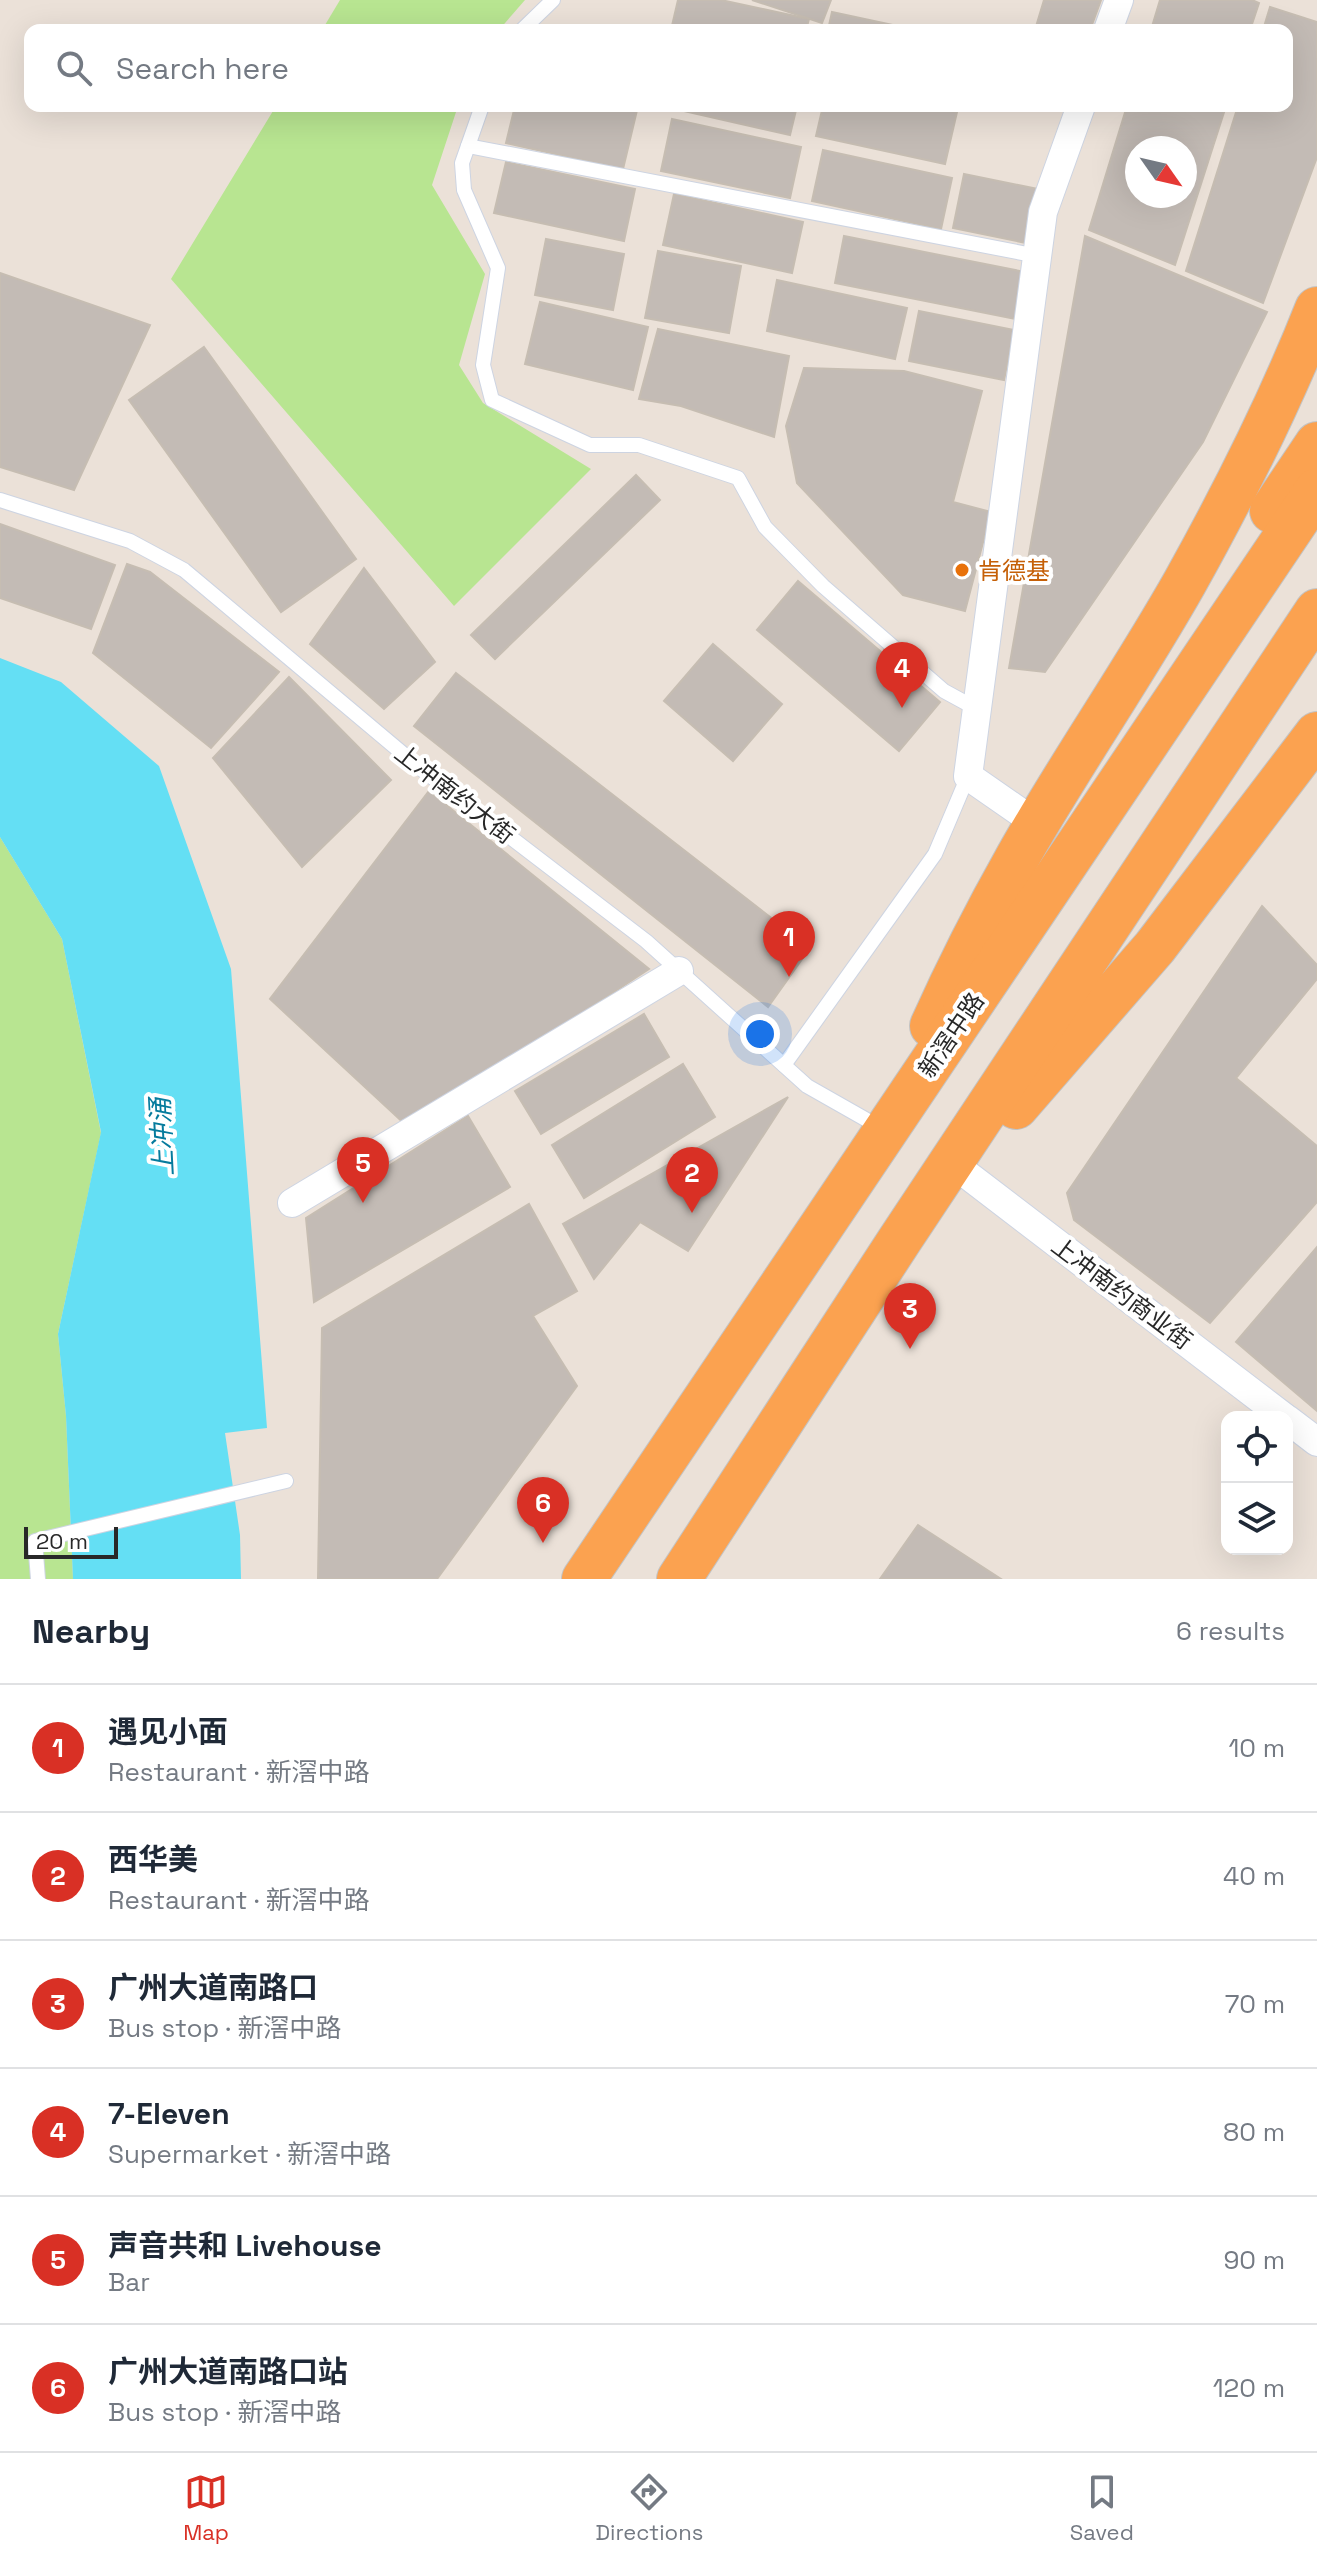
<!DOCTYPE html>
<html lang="en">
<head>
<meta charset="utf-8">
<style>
	body { margin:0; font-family:"Space Grotesk","Noto Sans SC",sans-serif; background:#f6f6f7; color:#1f2937 }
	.controls { position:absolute; right:24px; bottom:24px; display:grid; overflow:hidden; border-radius:16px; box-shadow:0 8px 32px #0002 }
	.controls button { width:72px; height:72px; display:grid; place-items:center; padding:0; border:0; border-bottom:2px solid #e0e1e3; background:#fff; color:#1f2937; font:40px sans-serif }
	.compass { position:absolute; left:1125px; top:136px; width:72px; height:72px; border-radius:50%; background:#fff; box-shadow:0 8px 32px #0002; rotate:124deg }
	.scale { position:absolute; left:24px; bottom:20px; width:94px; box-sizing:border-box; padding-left:8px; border:4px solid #282828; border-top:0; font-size:22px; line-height:28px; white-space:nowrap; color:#282828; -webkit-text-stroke:6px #fff; paint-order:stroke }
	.you { position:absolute; left:760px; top:1034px; width:28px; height:28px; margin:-20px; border:6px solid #fff; border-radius:50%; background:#1a73e8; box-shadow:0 0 0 12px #1a73e833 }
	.badge { display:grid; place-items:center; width:52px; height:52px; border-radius:50%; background:#d93025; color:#fff; font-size:26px; font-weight:700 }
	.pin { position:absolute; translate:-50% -66px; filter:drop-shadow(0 2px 4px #0008) }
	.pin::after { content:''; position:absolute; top:42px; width:28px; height:24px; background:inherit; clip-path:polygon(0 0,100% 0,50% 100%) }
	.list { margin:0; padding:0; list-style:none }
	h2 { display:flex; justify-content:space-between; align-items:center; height:104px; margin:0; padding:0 32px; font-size:34px }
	h2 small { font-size:26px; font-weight:400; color:#747a83 }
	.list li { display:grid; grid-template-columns:52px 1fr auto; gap:24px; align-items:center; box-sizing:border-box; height:128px; padding:0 32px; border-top:2px solid #e0e1e3 }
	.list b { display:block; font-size:30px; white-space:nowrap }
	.list p { margin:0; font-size:26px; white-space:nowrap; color:#747a83 }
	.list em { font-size:26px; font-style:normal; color:#747a83 }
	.icon { flex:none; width:44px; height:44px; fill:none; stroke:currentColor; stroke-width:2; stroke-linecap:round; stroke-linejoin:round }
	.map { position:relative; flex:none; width:1317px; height:1579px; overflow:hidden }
	.search { position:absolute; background:#fff; box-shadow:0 8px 32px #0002; left:24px; right:24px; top:24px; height:88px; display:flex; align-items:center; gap:20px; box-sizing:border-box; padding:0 28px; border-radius:16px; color:#747a83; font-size:30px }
	.sheet { height:872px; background:#fff }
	nav { display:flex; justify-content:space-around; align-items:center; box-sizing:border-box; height:112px; border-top:2px solid #e0e1e3; background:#fff; font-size:22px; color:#747a83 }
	nav a { display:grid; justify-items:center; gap:4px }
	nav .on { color:#d93025 }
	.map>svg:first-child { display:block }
	.green { fill:#b8e591 }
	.water { fill:#64dff4 }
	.building { fill:#c3bbb5; stroke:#c6bdb2; stroke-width:2; fill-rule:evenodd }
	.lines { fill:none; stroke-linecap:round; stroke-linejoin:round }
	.service-casing { stroke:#cdd4e2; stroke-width:16 }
	.minor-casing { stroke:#cdd4e2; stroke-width:30 }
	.trunk-casing { stroke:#c3c3c3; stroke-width:46 }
	.service { stroke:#fff; stroke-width:14 }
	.minor { stroke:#fff; stroke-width:28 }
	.trunk { stroke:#fba250; stroke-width:44 }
	.food-dot { fill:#e8710a; stroke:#fff; stroke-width:3 }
	.labels { text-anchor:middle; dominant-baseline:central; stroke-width:8; stroke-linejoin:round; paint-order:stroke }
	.food-label { font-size:24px; fill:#c56008; stroke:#fff; text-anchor:start }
	.street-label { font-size:24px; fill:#282828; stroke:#fff }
	.water-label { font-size:26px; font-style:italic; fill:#067b9d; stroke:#fff }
</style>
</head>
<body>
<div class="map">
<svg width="1317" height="1579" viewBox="0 0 1317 1579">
	<rect width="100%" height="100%" fill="#ebe1d8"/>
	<g class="green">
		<path d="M340,0H525L499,30H322Z"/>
		<path d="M276,106H458L432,185L485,274L459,365L483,403L591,469L454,606L171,279Z"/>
		<path d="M0,837L62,939L101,1133L58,1334L66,1416L73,1579H0Z"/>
	</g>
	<path class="water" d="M0,658L61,682L159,766L231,969L267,1428L225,1433L240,1535L241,1579H73L66,1416L58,1334L101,1132L62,939L0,837Z"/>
	<g class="building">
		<path d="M678,0H721L809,19L806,30H671Z"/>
		<path d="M752,0H831L822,23Z"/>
		<path d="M1044,0H1101L1090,30H1035Z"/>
		<path d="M1160,0H1252L1259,3L1250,30H1151Z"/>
		<path d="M1270,7L1317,22V157L1263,303L1186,271L1238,106H1287V30H1263Z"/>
		<path d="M832,12L916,30H828Z"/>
		<path d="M515,106H638L623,169L506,143Z"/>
		<path d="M662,106H797L790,135Z"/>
		<path d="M823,106H927L957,112L945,164L816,136Z"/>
		<path d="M1127,106H1226L1175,265L1089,230ZM1137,148H1185V196H1137Z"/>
		<path d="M672,119L801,147L790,198L661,171Z"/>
		<path d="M823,150L952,178L941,229L812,201Z"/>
		<path d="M506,162L635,189L624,241L494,213Z"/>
		<path d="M964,174L1043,190L1031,244L953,228Z"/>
		<path d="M674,194L803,222L792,273L663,245Z"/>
		<path d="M844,236L1030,273L1021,320L835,283Z"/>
		<path d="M1085,236L1267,312L1203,442L1045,672L1009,668Z"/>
		<path d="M546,239L624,254L613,310L535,295Z"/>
		<path d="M658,251L741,266L729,333L645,318Z"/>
		<path d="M0,273L150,325L74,490L0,467Z"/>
		<path d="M777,280L907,308L895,359L767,331Z"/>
		<path d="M540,302L648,327L633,390L525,364Z"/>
		<path d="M919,311L1014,330L1004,380L909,361Z"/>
		<path d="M658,329L789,356L774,437L681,406L639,399Z"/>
		<path d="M204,347L356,559L281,612L129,400Z"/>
		<path d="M804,368L904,371L982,391L953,502L991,512L965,611L903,595L797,483L786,426Z"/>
		<path d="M636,475L660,500L495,659L471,635Z"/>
		<path d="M0,524L115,565L91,629L0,598Z"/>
		<path d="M127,564L150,572L279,672L211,748L93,653Z"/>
		<path d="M364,568L435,662L384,709L310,644Z"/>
		<path d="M798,581L940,702L899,751L757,630Z"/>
		<path d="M713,644L782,704L733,761L664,701Z"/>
		<path d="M456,673L810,948L768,1007L414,726Z"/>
		<path d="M289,677L391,780L302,867L213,758Z"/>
		<path d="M429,791L649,969L408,1127L270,999Z"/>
		<path d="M1262,906L1317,965V979L1236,1078L1317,1146V1202L1210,1323L1074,1220L1067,1193Z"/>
		<path d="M644,1014L669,1057L541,1134L515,1091Z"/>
		<path d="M683,1064L715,1117L584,1198L552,1145Z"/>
		<path d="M788,1097L688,1251L640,1222L594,1279L563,1224Z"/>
		<path d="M468,1116L510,1187L314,1302L306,1218Z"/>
		<path d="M529,1204L577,1291L533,1316L577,1386L437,1579H318L322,1328Z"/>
		<path d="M1317,1247V1411L1236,1342Z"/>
		<path d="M918,1525L1001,1579H880Z"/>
	</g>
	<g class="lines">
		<defs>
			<g id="service">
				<path d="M522,30L553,0"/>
				<path d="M482,106L462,163L464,190L498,268L483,365L492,400L590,445H639L738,478L765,527L823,586L944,691L977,709"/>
				<path d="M468,146L1038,256"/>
				<path d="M0,500L130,541L184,570L420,768L646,941L807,1086L881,1128"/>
				<path d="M784,1065L935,854L968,776"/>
				<path d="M38,1579L35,1541L286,1481"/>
			</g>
			<g id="minor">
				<path d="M1108,30L1119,0"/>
				<path d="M1037,824L968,776L1043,212L1081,106"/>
				<path d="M961,1170L1284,1417"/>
				<path d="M292,1203L679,971"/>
				<path d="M1287,1419L1317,1442"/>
			</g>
			<g id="trunk">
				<path d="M1272,511L1317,444"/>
				<path d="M932,1026C958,968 986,913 1017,858C1070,764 1132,676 1185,582C1234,494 1280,403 1317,309"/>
				<path d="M1016,1107L1155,947L1317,734"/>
				<path d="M584,1579L1317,490"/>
				<path d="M679,1579L899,1241L1317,611"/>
			</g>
		</defs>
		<use href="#service" class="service-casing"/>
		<use href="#minor" class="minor-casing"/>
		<use href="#trunk" class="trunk-casing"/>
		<use href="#service" class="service"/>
		<use href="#minor" class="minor"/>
		<use href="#trunk" class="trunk"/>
	</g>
	<circle class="food-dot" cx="962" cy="570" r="8"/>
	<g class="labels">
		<g class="food-label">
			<text x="978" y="570">肯德基</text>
		</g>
		<g class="street-label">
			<text transform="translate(455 794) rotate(38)">上冲南约大街</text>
			<text transform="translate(951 1035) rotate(-56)">新滘中路</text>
			<text transform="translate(1122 1293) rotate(37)">上冲南约商业街</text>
		</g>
		<g class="water-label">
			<text transform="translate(162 1137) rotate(-93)">上冲涌</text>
		</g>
	</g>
</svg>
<div class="controls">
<button><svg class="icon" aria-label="locate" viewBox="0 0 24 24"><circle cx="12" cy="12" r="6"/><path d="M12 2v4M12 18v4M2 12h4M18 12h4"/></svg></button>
<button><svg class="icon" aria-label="layers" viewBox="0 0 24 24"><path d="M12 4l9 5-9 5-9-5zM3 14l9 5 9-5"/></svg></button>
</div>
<svg class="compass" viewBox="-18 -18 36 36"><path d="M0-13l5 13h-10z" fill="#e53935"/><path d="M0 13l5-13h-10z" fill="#747a83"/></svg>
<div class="scale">20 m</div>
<div class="you"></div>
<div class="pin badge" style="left:789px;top:977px">1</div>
<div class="pin badge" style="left:692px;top:1213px">2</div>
<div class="pin badge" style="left:910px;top:1349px">3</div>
<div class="pin badge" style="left:902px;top:708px">4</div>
<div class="pin badge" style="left:363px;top:1203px">5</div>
<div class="pin badge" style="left:543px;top:1543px">6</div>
<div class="search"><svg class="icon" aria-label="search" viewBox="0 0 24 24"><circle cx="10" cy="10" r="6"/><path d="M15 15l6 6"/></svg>Search here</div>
</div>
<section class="sheet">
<h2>Nearby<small>6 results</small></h2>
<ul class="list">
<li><span class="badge">1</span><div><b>遇见小面</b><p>Restaurant · 新滘中路</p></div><em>10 m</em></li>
<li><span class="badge">2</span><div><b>西华美</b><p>Restaurant · 新滘中路</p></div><em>40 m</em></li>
<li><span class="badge">3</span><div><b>广州大道南路口</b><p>Bus stop · 新滘中路</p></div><em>70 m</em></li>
<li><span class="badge">4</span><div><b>7-Eleven</b><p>Supermarket · 新滘中路</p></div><em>80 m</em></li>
<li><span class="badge">5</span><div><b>声音共和 Livehouse</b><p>Bar</p></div><em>90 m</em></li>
<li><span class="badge">6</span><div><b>广州大道南路口站</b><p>Bus stop · 新滘中路</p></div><em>120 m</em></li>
</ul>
</section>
<nav>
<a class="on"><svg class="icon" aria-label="map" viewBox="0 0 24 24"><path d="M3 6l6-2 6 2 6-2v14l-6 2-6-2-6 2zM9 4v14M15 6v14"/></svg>Map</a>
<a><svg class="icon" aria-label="directions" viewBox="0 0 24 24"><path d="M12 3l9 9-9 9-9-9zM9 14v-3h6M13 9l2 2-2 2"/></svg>Directions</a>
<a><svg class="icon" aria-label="saved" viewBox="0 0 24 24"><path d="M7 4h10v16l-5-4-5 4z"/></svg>Saved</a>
</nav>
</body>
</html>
